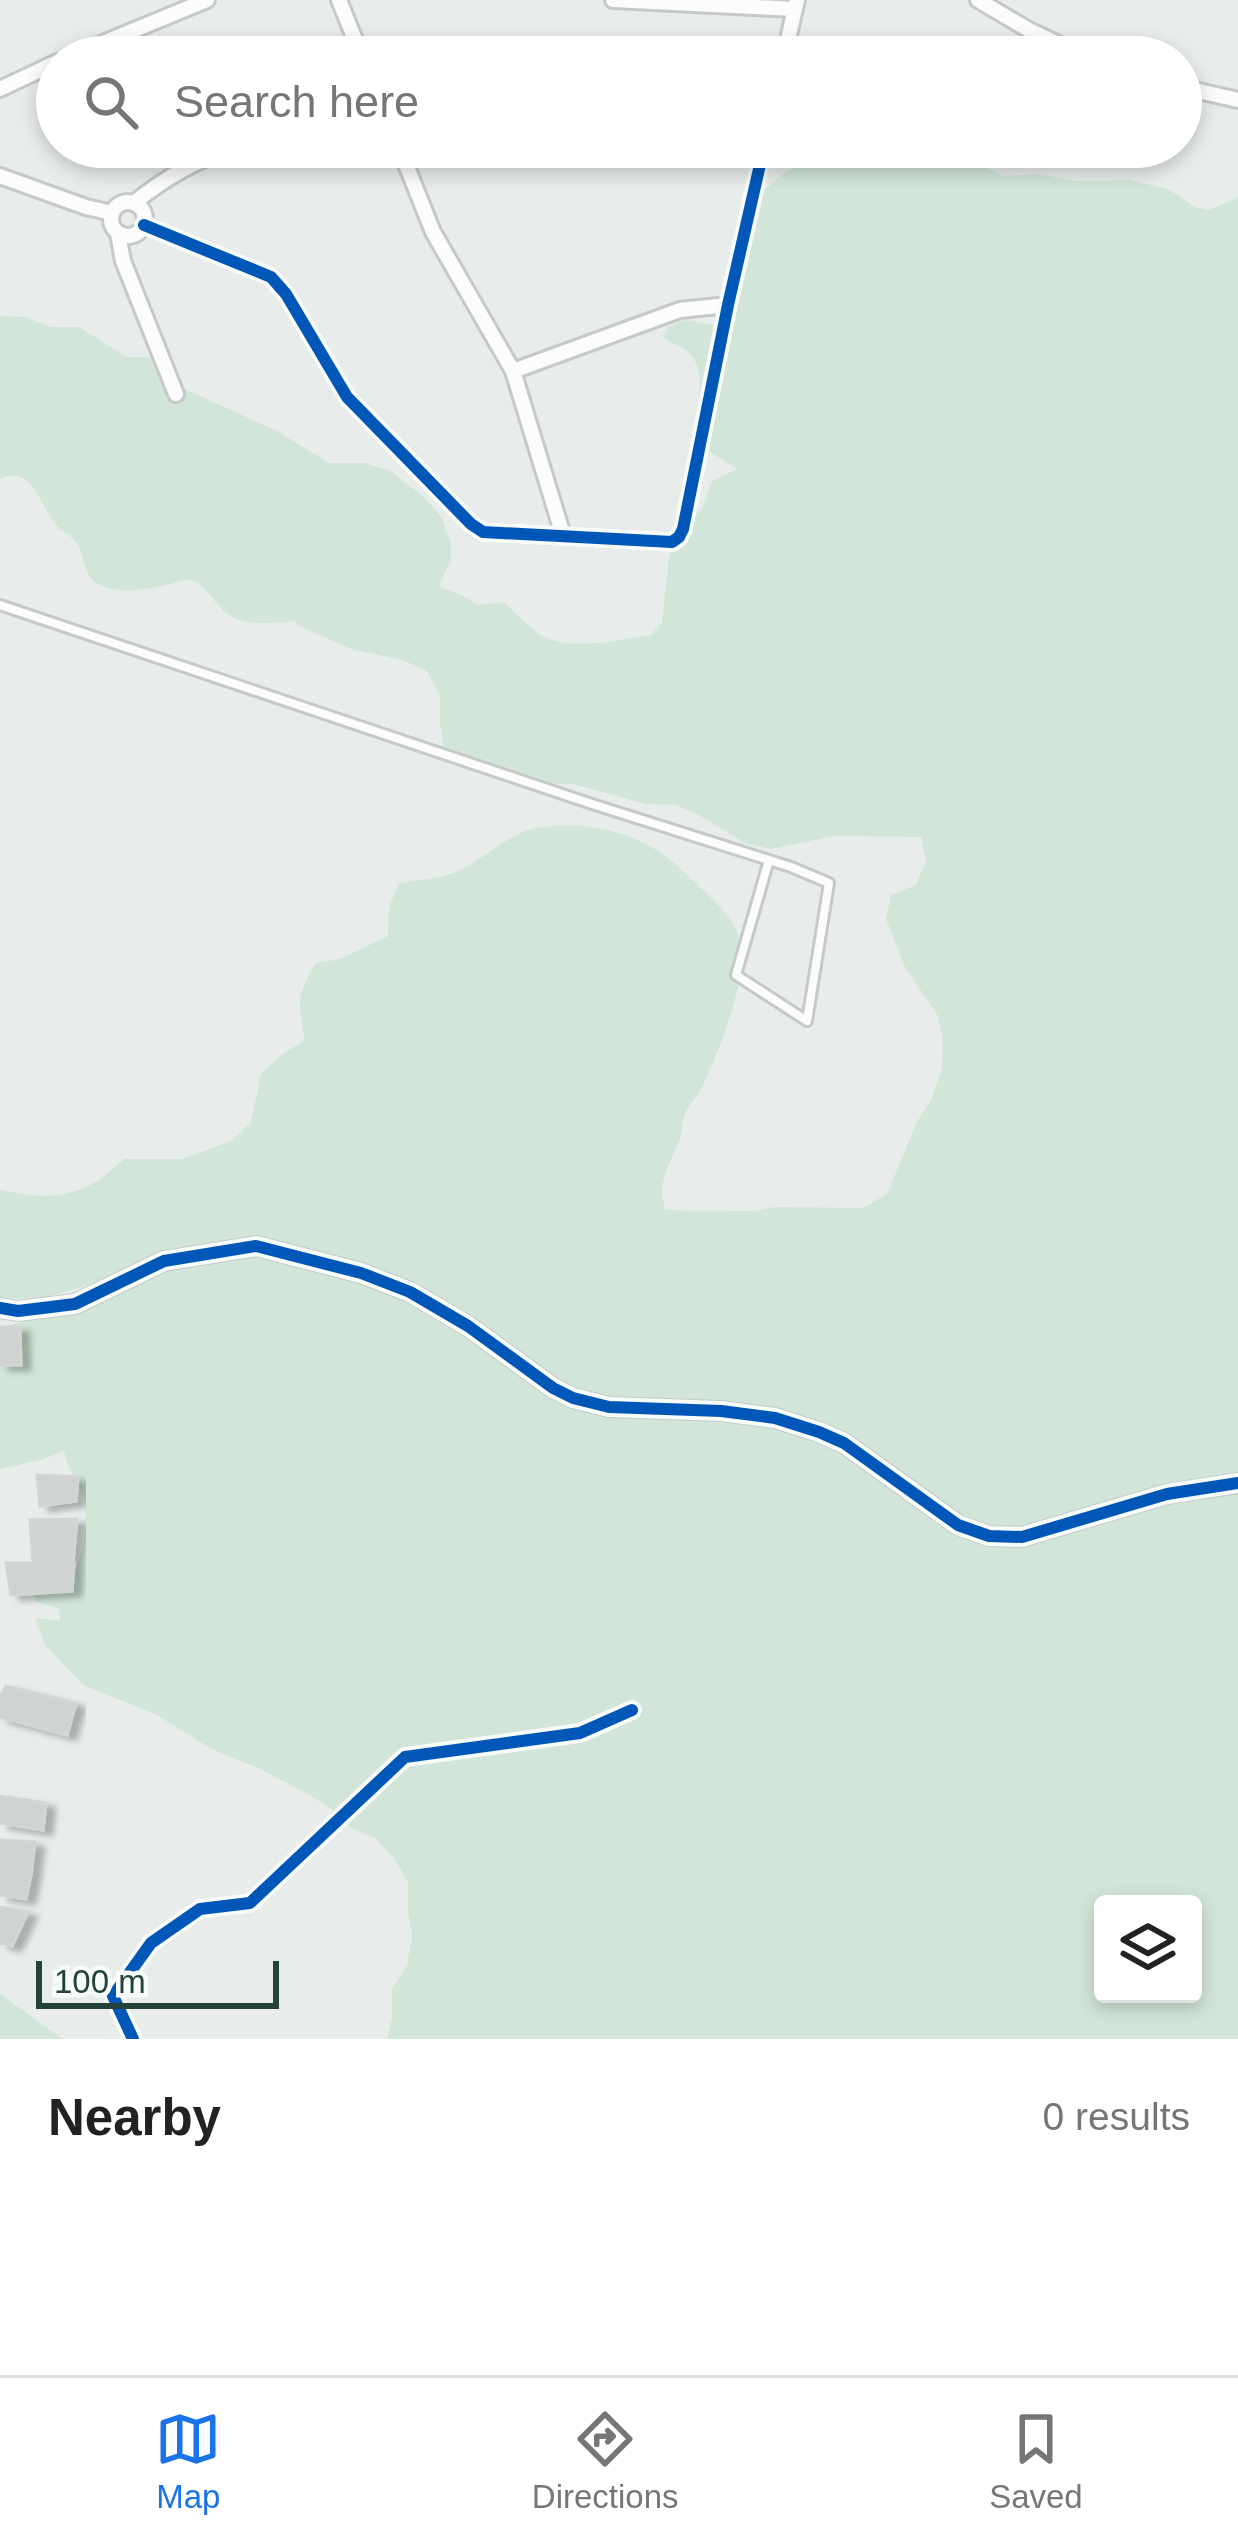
<!DOCTYPE html>
<html lang="en">
<head>
<meta charset="utf-8">
<style>
	body { margin:0; font-family:Arial,sans-serif; background:#f6f6f6; color:#222 }
	.controls { position:absolute; right:36px; bottom:36px; display:grid; overflow:hidden; border-radius:12px; box-shadow:0 6px 18px #0003 }
	.controls button { width:108px; height:108px; display:grid; place-items:center; padding:0; border:0; border-bottom:3px solid #e0e0e0; background:#fff; color:#222; font:60px sans-serif }
	.scale { position:absolute; left:36px; bottom:30px; width:243px; box-sizing:border-box; padding-left:12px; border:6px solid #24423a; border-top:0; font-size:33px; line-height:42px; white-space:nowrap; color:#24423a; -webkit-text-stroke:9px #f7fbf9; paint-order:stroke }
	.list { margin:0; padding:0; list-style:none }
	h2 { display:flex; justify-content:space-between; align-items:center; height:156px; margin:0; padding:0 48px; font-size:51px }
	h2 small { font-size:39px; font-weight:400; color:#767676 }
	.icon { flex:none; width:66px; height:66px; fill:none; stroke:currentColor; stroke-width:2; stroke-linecap:round; stroke-linejoin:round }
	.map { position:relative; flex:none; width:1238px; height:2039px; overflow:hidden }
	.search { position:absolute; background:#fff; box-shadow:0 6px 18px #0003; left:36px; right:36px; top:36px; height:132px; display:flex; align-items:center; gap:30px; box-sizing:border-box; padding:0 42px; border-radius:66px; color:#767676; font-size:45px }
	.sheet { height:336px; background:#fff }
	nav { display:flex; justify-content:space-around; align-items:center; box-sizing:border-box; height:168px; border-top:3px solid #e0e0e0; background:#fff; font-size:33px; color:#767676 }
	nav a { display:grid; justify-items:center; gap:6px }
	nav .on { color:#1a73e8 }
	.map>svg:first-child { display:block }
	.green { fill:#d1e6d8; fill-rule:evenodd }
	.building { fill:#cfd4d2; stroke:#d1d6d4; stroke-width:3; filter:url(#shadow) }
	.lines { fill:none; stroke-linecap:round; stroke-linejoin:round }
	.service-casing { stroke:#c5cac8; stroke-width:14 }
	.minor-casing { stroke:#c5cac8; stroke-width:20 }
	.tertiary-casing { stroke:#c5cac8; stroke-width:22 }
	.service { stroke:#fcfcfc; stroke-width:8 }
	.minor { stroke:#fcfcfc; stroke-width:14 }
	.tertiary { stroke:#fcfcfc; stroke-width:16 }
	.cycleway-casing { stroke:#f7fbf9; stroke-width:20 }
	.cycleway { stroke:#0057b8; stroke-width:12 }
</style>
</head>
<body>
<div class="map">
<svg width="1238" height="2039" viewBox="0 0 1238 2039">
	<defs>
		<filter id="shadow"><feDropShadow dx="9" dy="5" stdDeviation="3" flood-color="#0004"/></filter>
	</defs>
	<rect width="100%" height="100%" fill="#e8edeb"/>
	<g class="green">
		<path d="M957,154L1003,176L1037,174L1075,181L1129,180L1168,189L1195,207L1209,210L1238,197V2039H387L392,2017V1989L407,1965L412,1936L408,1912V1882L394,1858L375,1838L351,1828L332,1809L308,1794L260,1769L212,1749L155,1714L83,1685L45,1645L35,1618L60,1621L59,1609L35,1601L33,1593C45,1587 66,1580 74,1570C85,1556 89,1512 83,1495C76,1480 68,1468 64,1451L41,1460L0,1469V1328L67,1310L122,1280L101,1281L41,1299L0,1298V1190C54,1201 84,1198 124,1159H182L231,1141L251,1122L261,1074L281,1055L305,1040C298,1005 296,994 316,963L340,959L388,936L389,907L399,883C416,880 437,879 453,873C484,861 508,831 542,827C594,820 647,835 684,872C703,891 735,915 741,943C748,980 717,1057 700,1091C695,1099 688,1106 685,1114C682,1123 682,1132 679,1141C668,1172 658,1175 665,1210L752,1211L776,1207L863,1208L887,1194L917,1122L932,1098L942,1069L943,1040L938,1016L905,967L886,919L891,895L916,885L926,861L921,837L834,836L771,849L747,844L699,815L676,805L646,804L574,784L516,783L468,763L444,748L440,724V695L426,670L402,660L354,650L297,625L296,621C270,623 236,629 219,606C208,593 205,586 190,579C163,585 125,599 98,584C83,575 85,557 77,544C73,536 63,533 57,526C39,506 34,464 0,479V316L26,317L50,327H79L127,357H148L185,389L279,432L329,463H365L391,471L425,498L442,518L451,544V561L440,582L441,588L460,594L478,605L503,602C515,612 526,625 539,634C565,652 621,640 651,635L662,622L669,556L674,541L702,509L712,481L737,469L704,448C702,442 699,435 698,429C695,405 709,371 688,352C681,346 671,344 663,337L668,327L686,320L722,326C725,312 732,295 731,281C730,270 726,264 729,254C745,200 788,152 848,155C857,156 866,158 875,160C903,164 930,161 957,154ZM1103,1904H1193V1994H1103Z"/>
		<path d="M0,1994L63,2039H0Z"/>
	</g>
	<g class="building">
		<path d="M0,1327H20L21,1365H0Z"/>
		<path d="M37,1475L78,1477L76,1501L40,1506Z"/>
		<path d="M77,1519L73,1563H33L30,1520Z"/>
		<path d="M6,1563H74L72,1591L11,1595Z"/>
		<path d="M6,1686L76,1703L67,1735L0,1717V1697Z"/>
		<path d="M0,1796L46,1803L43,1830L0,1823Z"/>
		<path d="M0,1840L35,1842L31,1875L0,1868Z"/>
		<path d="M0,1868L31,1875L26,1899L0,1895Z"/>
		<path d="M0,1907L28,1912L12,1946L0,1943Z"/>
	</g>
	<g class="lines">
		<defs>
			<path id="service" d="M0,605L592,804L791,867L829,883L807,1021L736,975L769,860"/>
			<g id="minor">
				<path d="M339,0L362,57"/>
				<path d="M613,0L795,9"/>
				<path d="M978,0L1029,30L1086,57"/>
				<path d="M69,57L207,0"/>
				<path d="M784,57L797,0"/>
				<path d="M1181,87L1238,100"/>
				<path d="M0,89L57,62"/>
				<path d="M399,147L433,232L513,371L563,535"/>
				<path d="M0,176L86,207L112,213"/>
				<circle cx="128" cy="219" r="17"/>
				<path d="M134,203C166,177 196,160 236,147"/>
				<path d="M144,225L271,277L286,294L347,397L471,524L483,532L672,542L679,537L683,529L728,305L764,147"/>
				<path d="M118,233L123,261L176,394"/>
				<path d="M513,371L680,310L728,305"/>
				<path d="M133,2039L113,1996L151,1943L200,1909L250,1903L405,1757L580,1733L632,1710"/>
			</g>
			<path id="tertiary" d="M0,1308L18,1311L75,1304L164,1261L256,1246L361,1273L410,1292L468,1326L553,1388L573,1398L609,1407L721,1411L775,1418L819,1432L844,1443L958,1525L989,1536L1022,1537L1167,1494L1238,1483"/>
		</defs>
		<use href="#service" class="service-casing"/>
		<use href="#minor" class="minor-casing"/>
		<use href="#tertiary" class="tertiary-casing"/>
		<use href="#service" class="service"/>
		<use href="#minor" class="minor"/>
		<use href="#tertiary" class="tertiary"/>
		<defs>
			<g id="cycleway">
				<path d="M144,225L271,277L286,294L347,397L471,524L483,532L672,542L679,537L683,529L728,305L764,147"/>
				<path d="M0,1308L18,1311L75,1304L164,1261L256,1246L361,1273L410,1292L468,1326L553,1388L573,1398L609,1407L721,1411L775,1418L819,1432L844,1443L958,1525L989,1536L1022,1537L1167,1494L1238,1483"/>
				<path d="M133,2039L113,1996L151,1943L200,1909L250,1903L405,1757L580,1733L632,1710"/>
			</g>
		</defs>
		<use href="#cycleway" class="cycleway-casing"/>
		<use href="#cycleway" class="cycleway"/>
	</g>
</svg>
<div class="controls">
<button><svg class="icon" aria-label="layers" viewBox="0 0 24 24"><path d="M12 4l9 5-9 5-9-5zM3 14l9 5 9-5"/></svg></button>
</div>
<div class="scale">100 m</div>
<div class="search"><svg class="icon" aria-label="search" viewBox="0 0 24 24"><circle cx="10" cy="10" r="6"/><path d="M15 15l6 6"/></svg>Search here</div>
</div>
<section class="sheet">
<h2>Nearby<small>0 results</small></h2>
<ul class="list">
</ul>
</section>
<nav>
<a class="on"><svg class="icon" aria-label="map" viewBox="0 0 24 24"><path d="M3 6l6-2 6 2 6-2v14l-6 2-6-2-6 2zM9 4v14M15 6v14"/></svg>Map</a>
<a><svg class="icon" aria-label="directions" viewBox="0 0 24 24"><path d="M12 3l9 9-9 9-9-9zM9 14v-3h6M13 9l2 2-2 2"/></svg>Directions</a>
<a><svg class="icon" aria-label="saved" viewBox="0 0 24 24"><path d="M7 4h10v16l-5-4-5 4z"/></svg>Saved</a>
</nav>
</body>
</html>
